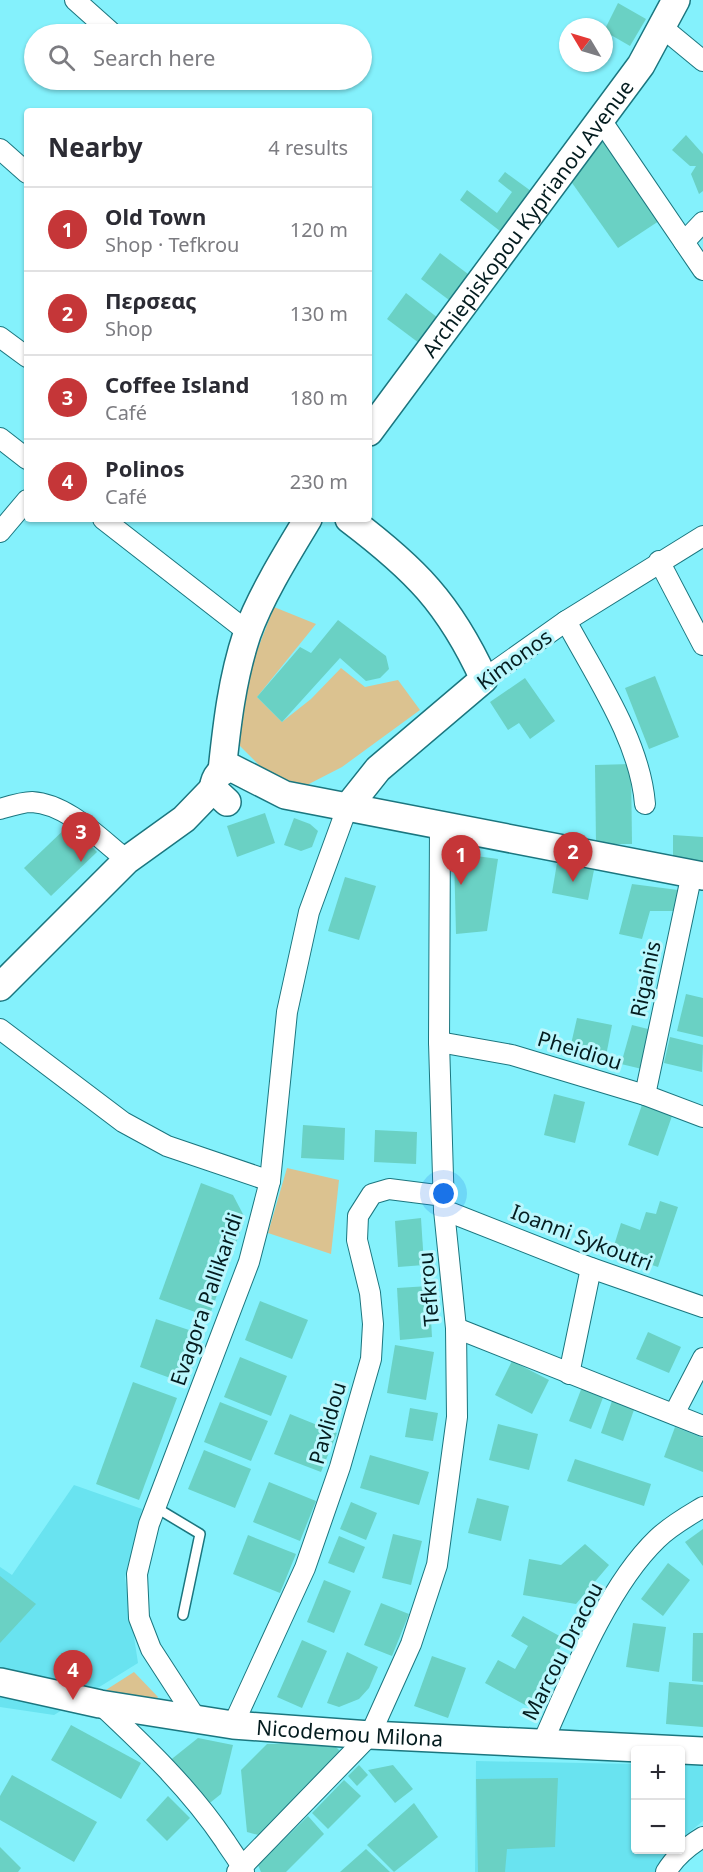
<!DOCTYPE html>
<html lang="en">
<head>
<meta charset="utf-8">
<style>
	body { margin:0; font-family:"Noto Sans",sans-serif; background:#f2f2f3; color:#2b2b33 }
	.controls { position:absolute; right:18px; bottom:18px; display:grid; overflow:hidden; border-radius:6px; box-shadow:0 2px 4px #0004 }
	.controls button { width:54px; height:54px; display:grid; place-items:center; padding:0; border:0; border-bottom:2px solid #e1e1e2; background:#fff; color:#2b2b33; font:30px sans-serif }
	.compass { position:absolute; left:559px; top:18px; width:54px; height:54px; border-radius:50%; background:#fff; box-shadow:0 2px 4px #0004; rotate:308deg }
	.you { position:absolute; left:444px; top:1194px; width:21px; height:21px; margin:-15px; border:4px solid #fff; border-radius:50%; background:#1a73e8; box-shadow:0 0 0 9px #1a73e833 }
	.badge { display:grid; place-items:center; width:39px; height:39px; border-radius:50%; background:#c53638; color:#fff; font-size:20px; font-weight:700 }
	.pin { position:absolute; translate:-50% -50px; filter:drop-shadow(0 2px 3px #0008) }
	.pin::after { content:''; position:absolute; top:32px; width:21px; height:18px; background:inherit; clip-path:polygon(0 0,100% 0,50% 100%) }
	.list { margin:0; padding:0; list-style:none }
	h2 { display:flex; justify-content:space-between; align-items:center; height:78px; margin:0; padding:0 24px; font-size:26px }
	h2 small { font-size:20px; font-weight:400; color:#7c7c81 }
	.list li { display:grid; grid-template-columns:39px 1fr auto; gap:18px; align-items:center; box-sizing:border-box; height:84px; padding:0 24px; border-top:2px solid #e1e1e2 }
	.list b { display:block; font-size:22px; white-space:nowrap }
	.list p { margin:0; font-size:20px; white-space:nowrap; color:#7c7c81 }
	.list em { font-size:20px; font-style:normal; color:#7c7c81 }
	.icon { flex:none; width:33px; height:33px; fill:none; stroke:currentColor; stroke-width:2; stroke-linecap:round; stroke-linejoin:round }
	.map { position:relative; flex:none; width:703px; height:1872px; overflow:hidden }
	.search { position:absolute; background:#fff; box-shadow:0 2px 4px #0004; left:24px; top:24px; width:348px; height:66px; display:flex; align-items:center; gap:15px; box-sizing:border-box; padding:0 21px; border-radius:33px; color:#7c7c81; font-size:22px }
	.panel { position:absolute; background:#fff; box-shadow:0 2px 4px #0004; left:24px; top:108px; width:348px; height:414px; border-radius:6px }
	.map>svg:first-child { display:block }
	.built { fill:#69e3f0 }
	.green { fill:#dbc290 }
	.building { fill:#6ad1c4 }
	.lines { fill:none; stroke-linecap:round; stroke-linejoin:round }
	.lane-casing { stroke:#1b767f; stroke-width:12 }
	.street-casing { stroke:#1b767f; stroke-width:22 }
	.secondary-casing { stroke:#1b767f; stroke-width:30 }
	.lane { stroke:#fff; stroke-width:9 }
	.street { stroke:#fff; stroke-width:20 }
	.secondary { stroke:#fff; stroke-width:27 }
	.labels { text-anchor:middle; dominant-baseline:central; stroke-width:6; stroke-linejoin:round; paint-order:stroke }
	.street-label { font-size:21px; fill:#041c1f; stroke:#baf7fd }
</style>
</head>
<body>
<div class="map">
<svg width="703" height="1872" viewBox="0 0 703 1872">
	<rect width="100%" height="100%" fill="#84f1fc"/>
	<g class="built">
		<path d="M74,1485L142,1509L125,1578L138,1663L54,1715L0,1707V1567L12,1575Z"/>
		<path d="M476,1761L635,1764L636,1850H673L658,1872H475Z"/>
		<path d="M681,1765L703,1766V1821L681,1839Z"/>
	</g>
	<g class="green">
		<path d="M274,607L316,624L257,697L282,722L311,699L341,668L365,687L398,680L420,710L342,767L305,786L269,775L235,741L243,687Z"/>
		<path d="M287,1168L339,1180L331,1254L268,1233Z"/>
		<path d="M134,1672L158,1697L151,1708L98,1695Z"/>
	</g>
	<g class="building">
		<path d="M618,3L646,19L630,46L604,31Z"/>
		<path d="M686,135L703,154V191L699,194L691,174L696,166H690L672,150Z"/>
		<path d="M605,138L662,219L618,248L570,180Z"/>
		<path d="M505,172L531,191L500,231L460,200L467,190L497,213L512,192L498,181Z"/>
		<path d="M440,253L472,277L453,303L421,279Z"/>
		<path d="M406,293L438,318L419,343L387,319Z"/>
		<path d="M338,620L386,656L389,669L380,678L366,681L340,658L282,722L257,697L300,647L311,653Z"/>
		<path d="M655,676L679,737L649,749L625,688Z"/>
		<path d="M525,678L555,721L530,739L519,723L508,730L490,702Z"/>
		<path d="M631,764L632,844H596L595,765Z"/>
		<path d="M265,813L275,843L237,857L227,826Z"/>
		<path d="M294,818L310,824L318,831L312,847L301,851L284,845Z"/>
		<path d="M70,824L97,852L51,896L24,868Z"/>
		<path d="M673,835L703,837V868L673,862Z"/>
		<path d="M462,854L498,859L487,931L456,934L454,855Z"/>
		<path d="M557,863L594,870L588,900L552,893Z"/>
		<path d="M345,877L376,886L359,940L328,931Z"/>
		<path d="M632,884L678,890L677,911H650L642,939L619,934Z"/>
		<path d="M686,994L703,998V1037L677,1031Z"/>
		<path d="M577,1018L612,1025L605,1061L569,1053Z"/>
		<path d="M632,1025L652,1030L642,1069L621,1064Z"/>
		<path d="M670,1037L703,1045L702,1072L664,1063Z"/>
		<path d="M554,1094L585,1102L575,1143L544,1135Z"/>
		<path d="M642,1105L672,1116L658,1156L628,1145Z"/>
		<path d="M303,1125L345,1128L344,1160L301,1158Z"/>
		<path d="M375,1130L417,1132L416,1164L374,1162Z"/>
		<path d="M201,1183L233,1195L245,1218L209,1317L159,1299Z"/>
		<path d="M660,1201L678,1207L658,1267L612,1252L621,1223L640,1230L646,1212L656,1214Z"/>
		<path d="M421,1218L424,1265L398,1267L395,1221Z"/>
		<path d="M429,1286L432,1337L400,1340L397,1288Z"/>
		<path d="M260,1301L308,1320L292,1359L245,1340Z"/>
		<path d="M156,1319L201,1334L184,1383L140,1367Z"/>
		<path d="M648,1332L681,1347L669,1373L636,1359Z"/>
		<path d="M395,1345L434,1352L426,1400L387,1393Z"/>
		<path d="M240,1357L287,1376L271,1416L224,1397Z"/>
		<path d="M512,1361L549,1380L532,1414L495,1395Z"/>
		<path d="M133,1382L177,1398L139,1500L96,1484Z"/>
		<path d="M582,1387L604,1395L591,1429L569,1421Z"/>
		<path d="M613,1398L635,1407L623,1441L601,1433Z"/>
		<path d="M220,1402L268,1421L251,1461L204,1442Z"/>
		<path d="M410,1408L438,1413L433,1441L405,1437Z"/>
		<path d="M290,1414L337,1433L321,1472L274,1454Z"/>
		<path d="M498,1424L538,1434L529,1470L489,1460Z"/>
		<path d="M675,1427L703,1438V1472L664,1457Z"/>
		<path d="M204,1450L251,1469L235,1508L188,1489Z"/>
		<path d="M370,1455L429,1472L419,1505L360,1488Z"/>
		<path d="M575,1459L651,1484L644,1506L567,1481Z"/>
		<path d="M269,1482L316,1501L300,1541L253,1522Z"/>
		<path d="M477,1498L509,1506L501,1541L468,1533Z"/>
		<path d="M351,1502L377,1513L366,1540L340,1529Z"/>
		<path d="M703,1529V1566L685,1542Z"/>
		<path d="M393,1534L422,1541L411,1585L382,1578Z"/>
		<path d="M248,1535L296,1554L280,1593L233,1574Z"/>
		<path d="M339,1536L365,1547L354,1573L328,1563Z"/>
		<path d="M585,1544L609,1565L576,1604L523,1595L529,1559L561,1565Z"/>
		<path d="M668,1563L690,1580L663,1616L641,1599Z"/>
		<path d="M0,1576L36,1604L0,1643Z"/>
		<path d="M324,1580L351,1591L334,1633L307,1622Z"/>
		<path d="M381,1603L409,1614L392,1656L364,1645Z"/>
		<path d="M523,1616L565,1639L527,1706L485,1683L498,1660L515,1669L528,1646L511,1636Z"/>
		<path d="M633,1623L666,1627L659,1672L626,1667Z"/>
		<path d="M693,1633H703V1682L692,1681Z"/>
		<path d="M302,1640L327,1651L302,1708L277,1697Z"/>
		<path d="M347,1652L378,1667L369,1688L359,1699L339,1707L327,1703Z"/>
		<path d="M432,1656L466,1668L448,1718L414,1706Z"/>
		<path d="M669,1682L703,1685V1727L666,1724Z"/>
		<path d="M71,1725L141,1763L121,1799L51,1760Z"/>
		<path d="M198,1738L233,1745L221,1794L206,1806L168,1762Z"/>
		<path d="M332,1743L345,1756L262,1836L247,1832L241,1770L267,1744Z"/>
		<path d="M359,1765L368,1775L357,1786L348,1776Z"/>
		<path d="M393,1765L413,1789L395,1803L368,1770Z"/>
		<path d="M12,1775L97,1822L74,1862L0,1820V1796Z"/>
		<path d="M558,1778L555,1847L507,1849L505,1872H478L476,1779Z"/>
		<path d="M344,1780L361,1796L328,1829L312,1813Z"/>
		<path d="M168,1796L190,1818L167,1841L146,1820Z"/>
		<path d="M414,1803L438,1837L394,1872L367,1845Z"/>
		<path d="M308,1816L324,1834L286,1872H261L258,1865Z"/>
		<path d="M0,1847L21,1868L18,1872H0Z"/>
		<path d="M366,1849L390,1872H340Z"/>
	</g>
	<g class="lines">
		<defs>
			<g id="lane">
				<path d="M155,1507L200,1534L183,1615"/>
				<path d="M59,1693L65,1666"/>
			</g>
			<g id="street">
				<path d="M75,0L113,34"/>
				<path d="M663,28L703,61"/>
				<path d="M601,120L703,270"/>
				<path d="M0,149L27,173"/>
				<path d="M684,242L703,222"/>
				<path d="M0,337L27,357"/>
				<path d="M0,438L27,459"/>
				<path d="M103,519L248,632"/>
				<path d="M0,532L27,500"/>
				<path d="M659,561L703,645"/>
				<path d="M566,621C596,677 640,741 645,804"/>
				<path d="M484,679L566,621L703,536"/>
				<path d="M0,809C10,806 22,802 32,802C68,804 101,840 127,860"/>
				<path d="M0,1029L123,1122L167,1146L270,1181"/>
				<path d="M439,1042L512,1055L645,1095L703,1117"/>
				<path d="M645,1095L692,873"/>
				<path d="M444,1210L591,1268L703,1307"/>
				<path d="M456,1328L703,1426"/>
				<path d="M569,1374L591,1268"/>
				<path d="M674,1414L703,1358"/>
				<path d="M100,1704C145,1746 190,1789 225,1841C231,1851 240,1861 244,1872"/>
				<path d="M197,1720L151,1649L139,1618L137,1574L149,1524L249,1262L270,1181L287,1012L309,912L347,808"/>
				<path d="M233,1725L305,1568L340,1467L371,1359L373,1324L370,1293L357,1240L358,1216L372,1194L389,1189L444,1196"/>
				<path d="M542,1744C570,1681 607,1587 657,1539C670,1526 688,1516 703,1507"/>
				<path d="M237,1872L370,1735L411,1644L437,1565L457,1417L456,1328L444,1210L439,1042L440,824"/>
				<path d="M666,1872C675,1857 688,1846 703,1837"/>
			</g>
			<g id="secondary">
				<path id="s1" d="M369,432L641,65L676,0"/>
				<path d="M222,771C227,724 232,679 247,634C260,597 288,552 308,519"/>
				<path d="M227,802L213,789C215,776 219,771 232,768L285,795L703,876"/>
				<path d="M347,808L378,769L484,679C449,603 415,569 349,519"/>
				<path d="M0,987L127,860L184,819L213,789"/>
				<path id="s2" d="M0,1682L100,1704L233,1725L370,1735L703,1751"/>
			</g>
		</defs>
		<use href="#lane" class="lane-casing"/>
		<use href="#street" class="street-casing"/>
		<use href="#secondary" class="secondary-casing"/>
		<use href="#lane" class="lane"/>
		<use href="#street" class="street"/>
		<use href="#secondary" class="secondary"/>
	</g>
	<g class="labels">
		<g class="street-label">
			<text stroke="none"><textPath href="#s1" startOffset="266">Archiepiskopou Kyprianou Avenue</textPath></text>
			<text transform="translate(514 659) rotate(-36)">Kimonos</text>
			<text transform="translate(645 979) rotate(-78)">Rigainis</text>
			<text transform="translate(580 1050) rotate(17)">Pheidiou</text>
			<text transform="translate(582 1237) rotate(21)">Ioanni Sykoutri</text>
			<text transform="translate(428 1289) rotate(-95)">Tefkrou</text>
			<text transform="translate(206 1299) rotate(-71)">Evagora Pallikaridi</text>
			<text transform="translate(327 1423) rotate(-74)">Pavlidou</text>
			<text transform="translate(562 1651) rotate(-63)">Marcou Dracou</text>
			<text stroke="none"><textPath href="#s2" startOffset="354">Nicodemou Milona</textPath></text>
		</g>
	</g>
</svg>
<div class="controls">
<button>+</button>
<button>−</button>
</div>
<svg class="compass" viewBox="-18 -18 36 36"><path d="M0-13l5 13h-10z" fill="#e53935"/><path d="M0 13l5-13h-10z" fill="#7c7c81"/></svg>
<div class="you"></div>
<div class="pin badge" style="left:461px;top:885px">1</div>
<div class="pin badge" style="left:573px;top:882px">2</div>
<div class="pin badge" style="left:81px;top:862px">3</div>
<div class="pin badge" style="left:73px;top:1700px">4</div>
<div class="search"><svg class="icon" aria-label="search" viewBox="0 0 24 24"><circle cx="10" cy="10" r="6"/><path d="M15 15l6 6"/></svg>Search here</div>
<section class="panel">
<h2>Nearby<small>4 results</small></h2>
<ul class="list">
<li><span class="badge">1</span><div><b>Old Town</b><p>Shop · Tefkrou</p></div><em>120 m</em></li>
<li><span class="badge">2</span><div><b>Περσεας</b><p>Shop</p></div><em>130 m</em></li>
<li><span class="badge">3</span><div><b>Coffee Island</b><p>Café</p></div><em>180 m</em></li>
<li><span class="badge">4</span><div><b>Polinos</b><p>Café</p></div><em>230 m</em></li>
</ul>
</section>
</div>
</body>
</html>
